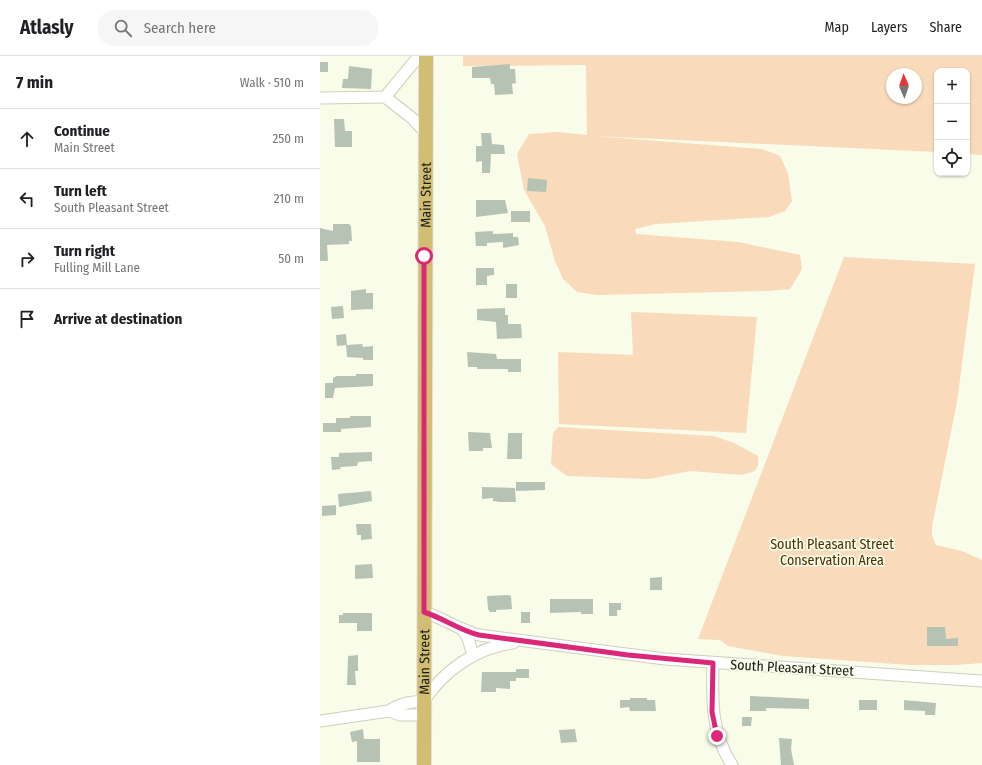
<!DOCTYPE html>
<html lang="en">
<head>
<meta charset="utf-8">
<style>
	body { margin:0; font-family:"Fira Sans Condensed",sans-serif; background:#f6f6f6; color:#202124 }
	.controls { position:absolute; right:12px; top:12px; display:grid; overflow:hidden; border-radius:8px; box-shadow:0 1px 3px #0004 }
	.controls button { width:36px; height:36px; display:grid; place-items:center; padding:0; border:0; border-bottom:1px solid #e0e0e0; background:#fff; color:#202124; font:20px sans-serif }
	.compass { position:absolute; left:566px; top:12px; width:36px; height:36px; border-radius:50%; background:#fff; box-shadow:0 1px 3px #0004; rotate:358deg }
	.stop { position:absolute; width:12px; height:12px; margin:-9px; border:3px solid #db2777; border-radius:50%; background:#fff }
	.stop.end { background:#db2777; border-color:#fff; box-shadow:0 1px 4px #0008 }
	.list { margin:0; padding:0; list-style:none }
	h2 { display:flex; justify-content:space-between; align-items:center; height:52px; margin:0; padding:0 16px; font-size:17px }
	h2 small { font-size:13px; font-weight:400; color:#757577 }
	.list li { display:grid; grid-template-columns:26px 1fr auto; gap:12px; align-items:center; box-sizing:border-box; height:60px; padding:0 16px; border-top:1px solid #e0e0e0 }
	.list b { display:block; font-size:15px; white-space:nowrap }
	.list p { margin:0; font-size:13px; white-space:nowrap; color:#757577 }
	.list em { font-size:13px; font-style:normal; color:#757577 }
	.icon { flex:none; width:22px; height:22px; fill:none; stroke:currentColor; stroke-width:2; stroke-linecap:round; stroke-linejoin:round }
	.map { position:relative; flex:none; width:662px; height:709px; overflow:hidden }
	header { display:flex; align-items:center; gap:24px; box-sizing:border-box; height:56px; padding:0 20px; background:#fff; border-bottom:1px solid #e0e0e0 }
	header strong { font-size:19px }
	nav { display:flex; gap:22px; margin-inline-start:auto; font-size:14px }
	.search { width:280px; height:36px; background:#f6f6f6; display:flex; align-items:center; gap:10px; box-sizing:border-box; padding:0 14px; border-radius:16px; color:#757577; font-size:15px }
	main { display:flex }
	aside { flex:1; background:#fff }
	.map>svg:first-child { display:block }
	.green { fill:#f9daba; fill-rule:evenodd }
	.building { fill:#b6c3b4 }
	.lines { fill:none; stroke-linecap:round; stroke-linejoin:round }
	.minor-casing { stroke:#ccd0bd; stroke-width:13 }
	.major-casing { stroke:#e3e3e3; stroke-width:16 }
	.minor { stroke:#fff; stroke-width:11 }
	.major { stroke:#d1be72; stroke-width:14 }
	.route { stroke:#db2777; stroke-width:5 }
	.labels { text-anchor:middle; dominant-baseline:central; stroke-width:3.5; stroke-linejoin:round; paint-order:stroke }
	.street-label { font-size:14px; fill:#171912; stroke:#f8fce8 }
	.park-label { font-size:14px; fill:#512f00; stroke:#f8fce8 }
</style>
</head>
<body>
<header>
<strong>Atlasly</strong>
<div class="search"><svg class="icon" aria-label="search" viewBox="0 0 24 24"><circle cx="10" cy="10" r="6"/><path d="M15 15l6 6"/></svg>Search here</div>
<nav><a>Map</a><a>Layers</a><a>Share</a></nav>
</header>
<main>
<aside>
<h2>7 min<small>Walk · 510 m</small></h2>
<ul class="list">
<li><svg class="icon" aria-label="ahead" viewBox="0 0 24 24"><path d="M12 20V5M6 11l6-6 6 6"/></svg><div><b>Continue</b><p>Main Street</p></div><em>250 m</em></li>
<li><svg class="icon" aria-label="left" viewBox="0 0 24 24"><path d="M17 20v-9H6M10 6l-5 5 5 5"/></svg><div><b>Turn left</b><p>South Pleasant Street</p></div><em>210 m</em></li>
<li><svg class="icon" aria-label="right" viewBox="0 0 24 24"><path d="M7 20v-9h11M14 6l5 5-5 5"/></svg><div><b>Turn right</b><p>Fulling Mill Lane</p></div><em>50 m</em></li>
<li><svg class="icon" aria-label="arrive" viewBox="0 0 24 24"><path d="M6 21V4h12l-3 4 3 4H6"/></svg><div><b>Arrive at destination</b></div></li>
</ul>
</aside>
<div class="map">
<svg width="662" height="709" viewBox="0 0 662 709">
	<rect width="100%" height="100%" fill="#f8fce8"/>
	<g class="green">
		<path d="M143,0H662V99L647,98V15H617V96L274,80L442,93L460,100L468,117L472,145L465,155L449,161L336,168L315,173L316,178L418,186L480,199L482,213L470,233L448,235L277,239L257,236L243,223L235,205L225,170L204,134L197,98L209,78L238,76L267,79L266,9L143,10ZM572,18H596V42H572Z"/>
		<path d="M524,201L655,208L637,346L612,471V480L616,489L642,495L662,504V607L635,609H590L463,600L408,590L400,584L378,583Z"/>
		<path d="M311,256L437,261L426,377L239,368L238,296L313,299Z"/>
		<path d="M238,371L394,380L414,387L438,400V409L435,415L422,419L370,415L329,423L247,420L231,408L233,377Z"/>
	</g>
	<g class="building">
		<rect x="0" y="6" width="8" height="10"/>
		<path d="M190,8V13H195L196,27L192,28L193,38L175,39L174,28H171L170,22H152V11Z"/>
		<path d="M29,10L52,13L51,33L22,32L23,23H28Z"/>
		<path d="M14,63H24L25,75H32V91H15Z"/>
		<path d="M161,77H171L172,88L184,89L185,98H171L170,117H162V105L156,106V90H162Z"/>
		<path d="M208,122L227,124L226,136L207,135Z"/>
		<path d="M156,144H185L188,157L156,161Z"/>
		<rect x="191" y="155" width="19" height="11"/>
		<path d="M13,168H29L31,170L32,185H29V188L7,189L8,205H0V172L13,175Z"/>
		<path d="M173,175V178L193,177V181H198L199,189L183,192V186L167,187V190H156L155,176Z"/>
		<path d="M156,212H174V219L167,220V229H156Z"/>
		<rect x="186" y="228" width="11" height="14"/>
		<path d="M46,233V237H53V253L31,254V235Z"/>
		<path d="M23,250L24,262L12,263L11,251Z"/>
		<path d="M185,252V259H188V268H201L202,282L177,283L176,266L157,264V253Z"/>
		<path d="M26,278L27,289L17,290L16,279Z"/>
		<path d="M42,288L43,291L53,290V304H43V302L27,301L26,289Z"/>
		<path d="M147,296L176,298L177,303H201V316H188V313H157V311H148Z"/>
		<path d="M36,318H53V330L15,332L13,342H5V327H13V322L17,320H36Z"/>
		<path d="M30,360H51V371L21,373V376H3V367H16V362H30Z"/>
		<path d="M148,376L170,377L172,392H163V395H149Z"/>
		<path d="M188,377H202V403H187Z"/>
		<path d="M52,396V405L38,406L37,410L20,411L21,413L12,414L11,401H19V397Z"/>
		<path d="M196,426H225V434L196,435Z"/>
		<path d="M162,431L195,432L196,446H180L173,445V442L162,443Z"/>
		<path d="M51,435L52,445L19,451L18,438Z"/>
		<path d="M16,449V459L2,460V450Z"/>
		<path d="M36,468H51L52,483L41,484V479H37Z"/>
		<path d="M52,508L53,522L35,523V509Z"/>
		<path d="M342,521V534H330V522Z"/>
		<path d="M188,539L191,540L192,553L176,554V556H170L168,553L167,540Z"/>
		<path d="M230,543H273V558H261V556L230,557Z"/>
		<path d="M289,547H301V554H297V560H289Z"/>
		<rect x="201" y="556" width="9" height="11"/>
		<path d="M23,557H52V575H37V567H19V559H23Z"/>
		<path d="M607,571H625L626,583L638,582V590H607Z"/>
		<path d="M38,599V615H35L36,629H27L28,600Z"/>
		<path d="M196,613H209V622H196V625H190V633L176,632V636H161L162,616H196Z"/>
		<path d="M430,640L489,643V653L446,652V655H430Z"/>
		<path d="M310,642H327V644H335L336,655H310L309,651L300,652V644H310Z"/>
		<rect x="539" y="644" width="18" height="10"/>
		<path d="M584,644L616,647L615,659H605V655L584,654Z"/>
		<path d="M422,661H432L431,670H422Z"/>
		<path d="M43,673L44,683H60V706H37V685L32,686L30,676Z"/>
		<path d="M255,673L257,686L241,687L239,674Z"/>
		<path d="M459,682L472,683L471,693L474,709H461Z"/>
	</g>
	<g class="lines">
		<defs>
			<g id="minor">
				<path d="M65,41L92,62L105,76"/>
				<path d="M0,42L65,41L99,0"/>
				<path d="M104,556C123,562 139,574 159,579L345,603L662,625"/>
				<path d="M142,573L148,582L153,600"/>
				<path d="M393,607C392,644 391,677 412,709"/>
				<path d="M69,655C80,647 91,646 104,645C123,615 157,591 193,587"/>
				<path d="M0,665L69,655L80,659H104"/>
			</g>
			<g id="major">
				<path id="s1" d="M104,709L106,0"/>
			</g>
		</defs>
		<use href="#minor" class="minor-casing"/>
		<use href="#major" class="major-casing"/>
		<use href="#minor" class="minor"/>
		<use href="#major" class="major"/>
	</g>
	<g class="lines">
		<path class="route" d="M104,200V556C123,562 139,574 159,579L308,599L393,607L392,656L397,680"/>
	</g>
	<g class="labels">
		<g class="street-label">
			<text stroke="none"><textPath href="#s1" startOffset="570">Main Street</textPath></text>
			<text stroke="none"><textPath href="#s1" startOffset="103">Main Street</textPath></text>
			<text transform="translate(472 612) rotate(3)">South Pleasant Street</text>
		</g>
		<g class="park-label">
			<text x="512" y="488">South Pleasant Street<tspan x="512" dy="16">Conservation Area</tspan></text>
		</g>
	</g>
</svg>
<div class="controls">
<button>+</button>
<button>−</button>
<button><svg class="icon" aria-label="locate" viewBox="0 0 24 24"><circle cx="12" cy="12" r="6"/><path d="M12 2v4M12 18v4M2 12h4M18 12h4"/></svg></button>
</div>
<svg class="compass" viewBox="-18 -18 36 36"><path d="M0-13l5 13h-10z" fill="#e53935"/><path d="M0 13l5-13h-10z" fill="#757577"/></svg>
<div class="stop" style="left:104px;top:200px"></div>
<div class="stop end" style="left:397px;top:680px"></div>
</div>
</main>
</body>
</html>
